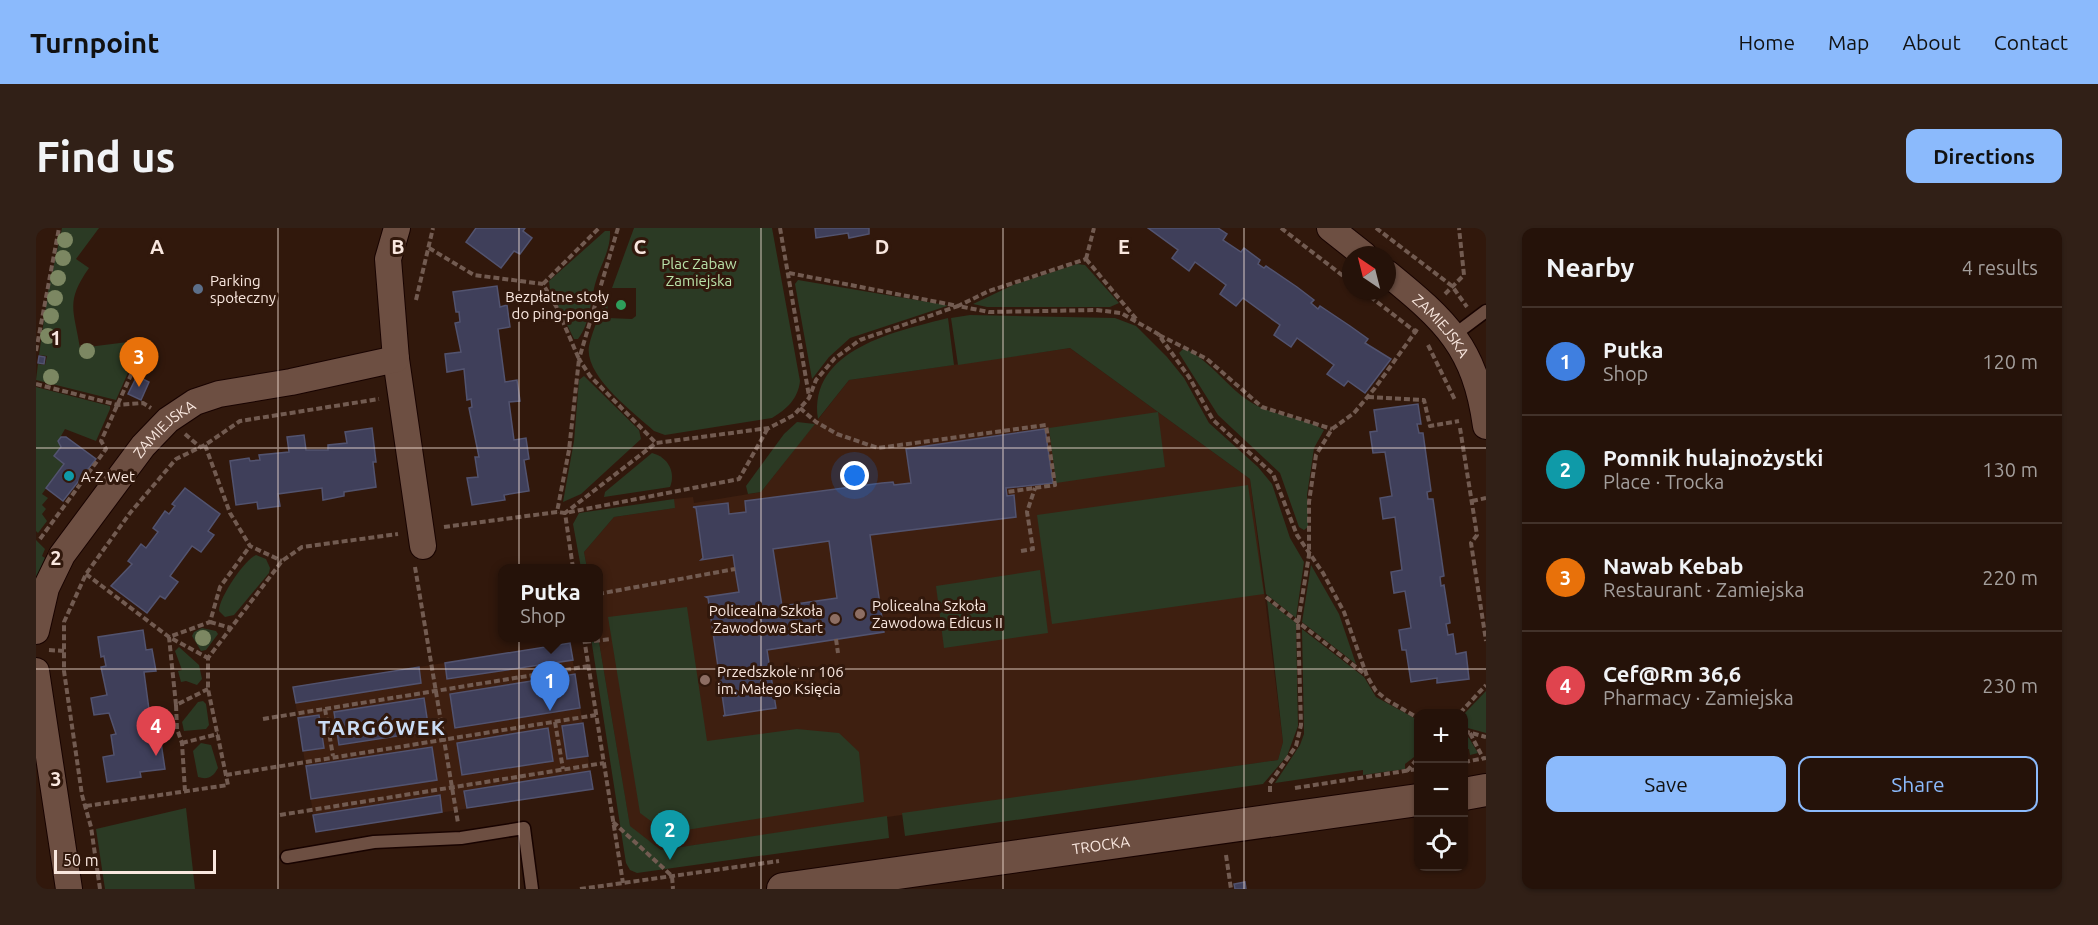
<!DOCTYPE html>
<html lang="en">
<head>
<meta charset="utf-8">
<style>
	body { margin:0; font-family:Ubuntu,sans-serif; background:#312017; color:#f1f3f6 }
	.controls { position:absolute; right:18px; bottom:18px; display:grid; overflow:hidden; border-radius:12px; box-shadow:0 2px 4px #0004 }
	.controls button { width:54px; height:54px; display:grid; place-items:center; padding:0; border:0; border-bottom:2px solid #42322a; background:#251209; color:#f1f3f6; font:30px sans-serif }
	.compass { position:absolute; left:1306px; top:18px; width:54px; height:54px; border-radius:50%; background:#251209; box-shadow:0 2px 4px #0004; rotate:325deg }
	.scale { position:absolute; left:18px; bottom:15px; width:162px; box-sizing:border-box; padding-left:6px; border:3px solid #f9e7df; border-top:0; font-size:16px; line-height:21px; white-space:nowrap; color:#f9e7df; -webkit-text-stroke:4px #31180c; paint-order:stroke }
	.you { position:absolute; left:819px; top:248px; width:21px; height:21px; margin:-15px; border:4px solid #fff; border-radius:50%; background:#1a73e8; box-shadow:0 0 0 9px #1a73e833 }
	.badge { display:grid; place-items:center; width:39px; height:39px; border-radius:50%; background:#8bbafc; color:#fff; font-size:20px; font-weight:700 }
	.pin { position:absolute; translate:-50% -50px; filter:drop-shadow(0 2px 3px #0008) }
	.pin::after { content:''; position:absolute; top:32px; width:21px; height:18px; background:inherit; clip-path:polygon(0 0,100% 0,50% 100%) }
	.popup { position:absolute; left:462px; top:336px; width:105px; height:78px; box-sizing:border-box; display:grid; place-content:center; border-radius:12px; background:#251209; filter:drop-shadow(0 2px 4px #0005); font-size:20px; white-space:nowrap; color:#a39e9c }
	.popup b { font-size:22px; color:#f1f3f6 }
	.popup::after { content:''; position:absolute; left:50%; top:100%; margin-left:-12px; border:12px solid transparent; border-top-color:#251209 }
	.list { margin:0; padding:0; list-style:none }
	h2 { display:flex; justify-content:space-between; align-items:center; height:78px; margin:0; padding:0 24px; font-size:26px }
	h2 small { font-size:20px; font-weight:400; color:#a39e9c }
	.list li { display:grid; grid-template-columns:39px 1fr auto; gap:18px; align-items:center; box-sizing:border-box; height:108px; padding:0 24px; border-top:2px solid #42322a }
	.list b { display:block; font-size:22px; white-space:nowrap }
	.list p { margin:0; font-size:20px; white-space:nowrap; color:#a39e9c }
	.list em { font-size:20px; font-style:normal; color:#a39e9c }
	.actions { display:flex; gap:12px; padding:18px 24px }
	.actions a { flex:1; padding:14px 0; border:2px solid #8bbafc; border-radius:12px; text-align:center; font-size:21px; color:#8bbafc }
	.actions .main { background:#8bbafc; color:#111 }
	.icon { flex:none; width:33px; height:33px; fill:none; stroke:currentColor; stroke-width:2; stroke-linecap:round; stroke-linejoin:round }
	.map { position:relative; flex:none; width:1450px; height:661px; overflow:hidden; border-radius:12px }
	header { display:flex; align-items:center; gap:36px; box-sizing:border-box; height:84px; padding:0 30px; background:#8bbafc; color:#111 }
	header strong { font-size:28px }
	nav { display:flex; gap:33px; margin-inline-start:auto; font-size:21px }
	.intro { display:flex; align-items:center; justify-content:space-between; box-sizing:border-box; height:144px; padding:0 36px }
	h1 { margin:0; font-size:42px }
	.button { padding:15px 27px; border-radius:12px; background:#8bbafc; color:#111; font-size:21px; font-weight:700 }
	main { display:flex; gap:36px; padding:0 36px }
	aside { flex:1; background:#251209; border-radius:12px; box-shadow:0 2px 4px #0004 }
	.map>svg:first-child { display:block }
	.built { fill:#3e1f10 }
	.green { fill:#2b3a24 }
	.building { fill:#3f3f5a; stroke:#52536f; stroke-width:1.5; fill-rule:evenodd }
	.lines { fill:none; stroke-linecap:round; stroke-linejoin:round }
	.service-casing { stroke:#180300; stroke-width:15 }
	.minor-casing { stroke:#180300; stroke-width:28 }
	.tertiary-casing { stroke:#180300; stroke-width:34 }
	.path { stroke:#725b51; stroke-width:4; stroke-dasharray:6 3; stroke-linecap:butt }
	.service { stroke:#6d4f42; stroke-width:12 }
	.minor { stroke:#6d4f42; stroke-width:26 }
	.tertiary { stroke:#6d4f42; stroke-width:32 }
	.tree { fill:#7c8762 }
	.grid { fill:none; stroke:#f9e7df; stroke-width:1.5; stroke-opacity:0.55 }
	.service-dot { fill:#5c6f8a; stroke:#31180c; stroke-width:2 }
	.leisure-dot { fill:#2e9e5b; stroke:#31180c; stroke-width:2 }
	.culture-dot { fill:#0f9aa8; stroke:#31180c; stroke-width:2 }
	.education-dot { fill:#8d6e63; stroke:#31180c; stroke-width:2 }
	.labels { text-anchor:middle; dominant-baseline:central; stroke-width:6; stroke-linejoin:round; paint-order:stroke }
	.park-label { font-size:15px; fill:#b9e2a9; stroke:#31180c }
	.poi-label { font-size:15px; fill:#f9e7df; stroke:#31180c; text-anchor:start }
	.street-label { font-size:15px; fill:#f9e7df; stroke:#31180c }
	.district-label { font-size:21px; font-weight:bold; letter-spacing:1.5px; fill:#cadcf5; stroke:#31180c }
	.grid-label { font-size:20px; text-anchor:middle; font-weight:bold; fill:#f9e7df; stroke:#31180c; stroke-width:6; stroke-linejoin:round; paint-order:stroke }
</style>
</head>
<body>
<header>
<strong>Turnpoint</strong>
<nav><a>Home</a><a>Map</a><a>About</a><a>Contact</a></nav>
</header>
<div class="intro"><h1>Find us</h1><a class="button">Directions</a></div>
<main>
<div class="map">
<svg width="1450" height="661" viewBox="0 0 1450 661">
	<rect width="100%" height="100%" fill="#31180c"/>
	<g class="built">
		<path d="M1034,120L1214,251L1247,514L1242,532L625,622L594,599L562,408V340H551L548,324L578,289L638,280V271L657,269L658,275L725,264L813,152Z"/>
		<path d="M534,415L557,561L280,604L257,459Z"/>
	</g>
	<g class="green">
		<path d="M26,0H63L40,31L53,40C29,74 38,82 44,120L100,113L101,124L80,172L0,152L2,136L9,137L11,128L3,127L12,63Z"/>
		<path d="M598,0H736L764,153C762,171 751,181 736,190L629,207L618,203C597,184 548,148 553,118C557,100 566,83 571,65L572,90L596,91L600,88V60H576Z"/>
		<path d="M569,3H574C575,21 565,36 560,53C554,72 555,94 542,111H538L514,62L513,53Z"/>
		<path d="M1041,36L1049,37L1083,75L1074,79H951L937,76L977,57Z"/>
		<path d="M762,52L910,77L911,78L814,110L793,129L776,151L759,56Z"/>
		<path d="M934,87L1079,90L1100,98L1131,129L1148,150L1173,195L1222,239L1236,256L1254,310L1268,334L1260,390L1230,366L1214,251L1034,120L922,137L915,90Z"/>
		<path d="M912,90L918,137L813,152L782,191C772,121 861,103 912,90Z"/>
		<path d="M1148,120C1173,132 1188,155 1210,171C1233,188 1264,188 1288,202L1278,220L1276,234L1271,267L1272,299L1268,302L1263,299L1244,245L1182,187L1143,125Z"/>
		<path d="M548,148L603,202L605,211L545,266L527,274L538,213L543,152Z"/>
		<path d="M0,159L74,178V181L60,213L29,201L22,213L25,219L18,228L28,236L6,266L12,270L6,277L10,281L6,286L11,293L2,305L0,303Z"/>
		<path d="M1122,184L1129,239L1020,255L1013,200Z"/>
		<path d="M761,194L779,196L725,264L712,266L710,258L748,206Z"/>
		<path d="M616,225C632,229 640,244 634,259L568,269L569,264Z"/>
		<path d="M1212,257L1228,366L1016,396L1001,287Z"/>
		<path d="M638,271L639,280L578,289L548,324L551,340H545L537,296L543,285Z"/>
		<path d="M0,312L9,321L6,328L9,330L0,351Z"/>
		<path d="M220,327L230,331L234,340L233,345L198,387L189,389L183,383C182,371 209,331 220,327Z"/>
		<path d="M1275,337L1303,386L1320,436L1266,394Z"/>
		<path d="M1004,342L1012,405L908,420L900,358Z"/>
		<path d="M1231,372L1260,395L1262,498L1251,528L1227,556L869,608L866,585L1242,532L1247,514Z"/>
		<path d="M651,379L671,513L761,501L803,505L823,524L828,574L631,605L604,585L572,389Z"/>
		<path d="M166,400L180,403L182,406L170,422L165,423L156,408L158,404Z"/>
		<path d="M1266,401L1328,449L1340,469L1382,492V526L1369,536V541L1327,547V542L1239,555L1264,517L1268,506Z"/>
		<path d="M562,408L594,598L625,622L851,588L853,610L601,645L594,642L590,635L555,410Z"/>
		<path d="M143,419L163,437L166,451L161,457L150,453L145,454L142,443L146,442L139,423Z"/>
		<path d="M1450,463V505L1428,499V486Z"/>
		<path d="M167,473L170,476L173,497L170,501L148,503L146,494L162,474Z"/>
		<path d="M1428,506L1433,510L1442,525L1434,527L1433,521H1428Z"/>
		<path d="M165,515L175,517L182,540C177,549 172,552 162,549L157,523Z"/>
		<path d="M150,580L159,661H69L60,601Z"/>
	</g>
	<g class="building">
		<path d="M440,0H489L487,3L496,10L484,26L478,23L465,40L430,14Z"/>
		<path d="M779,0H833V6L813,10L812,5L780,10Z"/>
		<path d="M1112,0H1182L1191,6L1187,12L1205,24L1208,20L1224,32L1222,36L1228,40L1230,38L1261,59L1278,72L1275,75L1282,81L1284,78L1314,98L1332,111L1329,115L1355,131L1329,165L1312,153L1308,158L1291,146L1298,137L1261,110L1255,119L1238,107L1244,97L1207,70L1200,78L1184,66L1190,57L1159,34L1153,43L1136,30L1142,22Z"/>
		<path d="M461,58L464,79L471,77L474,99L462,101L469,154L481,152L484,173L473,174L478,212L490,210L493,231L488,232L493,263L468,267L469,272L436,277L431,250L442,249L439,229H443L433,180L436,179L435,171L431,172L428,141L411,144L409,126L425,124L419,95L424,94L423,84H420L417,64Z"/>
		<path d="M3,128L9,129L8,136L2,135Z"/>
		<path d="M101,148L113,154L105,172L92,166Z"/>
		<path d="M1382,176L1385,196H1381L1383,205H1387L1395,263L1391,264L1392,271H1397L1408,348L1404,349L1405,358L1408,357L1414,395L1410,396L1412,407L1417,406L1420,426L1430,424L1433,451L1401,455V450L1375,454L1370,422H1366L1363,402L1375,400L1369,363L1358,365L1355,344L1366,342L1359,289L1347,291L1344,270L1356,268L1349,224L1337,225L1334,204L1341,203L1338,182Z"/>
		<path d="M336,200L340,234H337L340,259L308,264V268L287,272L286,260L242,266L244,278L222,281L221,274L200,277L194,233L213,230L214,233L224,232L223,227L253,224L251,209L268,207L270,222H292V217L311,215L309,204Z"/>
		<path d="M1008,201H1009L1017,255L970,260L971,268L978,267L980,289L834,307L848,404L731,422L740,480L687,488L689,487L672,370L670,369L703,364L699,341L697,327L665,332L667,330L660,280L657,279L692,275L693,286L710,284L709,273L846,255L857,254L858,257L875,255L870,221ZM793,313L801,370L746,378L737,321Z"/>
		<path d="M25,209H30L60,231L27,273L10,260L28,236L18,228L25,219L22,213Z"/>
		<path d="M149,260L184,286L172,303L178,307L165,324L156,318L134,348L142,354L129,371L124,368L111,385L75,358L96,336L92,333L105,316L110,320L122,304L117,300L129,283L133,286L139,278L136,276Z"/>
		<path d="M107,402L110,422L116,421L120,443L108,444L114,489L126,487L129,507L124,508L129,541L104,544L105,549L71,554L67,529L78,527L75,507L80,506L73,485L58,487L55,470L71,467L65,439L70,438L68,428L65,429L62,409Z"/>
		<path d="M534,415L537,432L411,451L409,435Z"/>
		<path d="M383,439L385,455L260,475L257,459Z"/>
		<path d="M539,446L544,480L419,500L414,466Z"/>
		<path d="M388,470L393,503L303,517L298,484Z"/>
		<path d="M283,487L288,520L267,523L262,490Z"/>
		<path d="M547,495L552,528L531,531L526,498Z"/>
		<path d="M512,500L517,533L426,547L421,515Z"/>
		<path d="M396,519L401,552L275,571L270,538Z"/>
		<path d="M554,543L557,561L431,580L428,563Z"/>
		<path d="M404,567L406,584L280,604L277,587Z"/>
		<path d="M1209,654L1210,661H1199L1198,656Z"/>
	</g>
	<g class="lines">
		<defs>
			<g id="service">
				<path d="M1418,107L1450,83"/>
				<path d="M251,629L338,614L425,610L488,600L496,661"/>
			</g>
			<g id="minor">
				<path d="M1294,0L1328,27"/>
				<path id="s1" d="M1351,45C1410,93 1439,119 1450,198"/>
				<path d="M360,131L387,318"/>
				<path id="s2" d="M0,403L10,360L26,327L107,218L132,192L159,174L183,166L255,154L360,131L352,31L361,0"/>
				<path d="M0,443L33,661"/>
			</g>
			<g id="tertiary">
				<path d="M1428,566L1450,562"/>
				<path id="s3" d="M747,661L1382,572"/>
			</g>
		</defs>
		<use href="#service" class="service-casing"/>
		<use href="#minor" class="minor-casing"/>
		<use href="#tertiary" class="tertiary-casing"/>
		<g class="path">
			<path d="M582,0L543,131L554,148L620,215"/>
			<path d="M744,0L773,168"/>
			<path d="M1245,0L1315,54"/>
			<path d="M1340,0L1416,58L1431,79"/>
			<path d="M393,20L438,47L507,56L521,80L543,131L533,222L521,284"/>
			<path d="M1050,31L1101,92"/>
			<path d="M1050,31L1058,0"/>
			<path d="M753,45L922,78L953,63L1050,31"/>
			<path d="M507,56L563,0"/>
			<path d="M1327,63L1381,105"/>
			<path d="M1409,66L1428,47L1423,0"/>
			<path d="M380,72L397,0"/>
			<path d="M1123,107L1171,131L1226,179L1296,201"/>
			<path d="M1392,117L1419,172"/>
			<path d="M0,123L23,0"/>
			<path d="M0,156L82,177L107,175L115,180"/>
			<path d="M1332,169L1388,172L1394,198L1423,193"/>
			<path d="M764,180L780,194L801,206L842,220L1010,197L1019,257L971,264"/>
			<path d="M1424,200L1441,307L1435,315L1450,413"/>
			<path d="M149,206L164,219"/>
			<path d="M169,217L194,285L214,318L246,333"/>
			<path d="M1436,273L1450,270"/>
			<path d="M408,299L521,284L529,285L703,251L732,200"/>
			<path d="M4,311L70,221L65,213L104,127V120"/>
			<path d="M985,323L997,321L991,284L999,260"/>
			<path d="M379,339L422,595"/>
			<path d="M537,340L529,285L620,215L733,200L758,187L773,170L780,152L799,130L824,112L922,78L953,84L1060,82L1085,85L1122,106L1153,149L1177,192L1237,246L1261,307L1287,345L1308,384L1331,448L1340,463L1351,472L1382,490"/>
			<path d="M50,346L133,409L172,430"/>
			<path d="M562,366L699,341"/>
			<path d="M1230,369L1330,447"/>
			<path d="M174,394L195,400"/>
			<path d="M548,410L587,655"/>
			<path d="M800,411L802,425"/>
			<path d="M549,414L575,411"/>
			<path d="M13,422L28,423"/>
			<path d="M140,477L133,409L174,394L184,359L214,318"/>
			<path d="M289,481L297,528"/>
			<path d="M1424,485L1450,457"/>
			<path d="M227,491L553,438"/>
			<path d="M519,494L527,541"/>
			<path d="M1428,503L1450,509"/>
			<path d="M1434,505L1447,530"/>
			<path d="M146,515L182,506"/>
			<path d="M1428,534L1450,530"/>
			<path d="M1371,543L1382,530"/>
			<path d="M190,547L560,487"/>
			<path d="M1259,560L1382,541"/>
			<path d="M149,563L146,515L141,501L140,477L172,461"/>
			<path d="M1234,564V555L1260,518L1265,497L1262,395L1273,327V274L1280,227L1296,201L1318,185L1339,160L1382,100"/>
			<path d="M50,578L192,557L172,461V430L246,333L266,319L362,306"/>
			<path d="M244,587L568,535"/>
			<path d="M577,594L636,648L637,661"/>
			<path d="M1190,627L1195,661"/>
			<path d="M0,657V661"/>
			<path d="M64,661L55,599L46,567L28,443V394L50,346L94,285L140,231L169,217L204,193L343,171"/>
			<path d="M544,661L743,633"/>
		</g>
		<use href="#service" class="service"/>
		<use href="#minor" class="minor"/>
		<use href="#tertiary" class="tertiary"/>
	</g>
	<g class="tree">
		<circle cx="29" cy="12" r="8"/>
		<circle cx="27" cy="30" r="8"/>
		<circle cx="22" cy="50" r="8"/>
		<circle cx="19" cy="70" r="8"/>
		<circle cx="15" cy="88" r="8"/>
		<circle cx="12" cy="108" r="8"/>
		<circle cx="51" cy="123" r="8"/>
		<circle cx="15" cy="149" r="8"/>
		<circle cx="167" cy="410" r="8"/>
	</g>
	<path class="grid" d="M242,0V661M483,0V661M725,0V661M967,0V661M1208,0V661M0,220H1450M0,441H1450"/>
	<circle class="service-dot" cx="162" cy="61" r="6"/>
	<circle class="leisure-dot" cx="585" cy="77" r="6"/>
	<circle class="culture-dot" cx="33" cy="248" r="6"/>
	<g class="education-dot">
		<circle cx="824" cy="386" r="6"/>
		<circle cx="799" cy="391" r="6"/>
		<circle cx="669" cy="452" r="6"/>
	</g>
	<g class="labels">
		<g class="park-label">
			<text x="663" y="35">Plac Zabaw<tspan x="663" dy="17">Zamiejska</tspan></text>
		</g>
		<g class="poi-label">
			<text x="174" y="52">Parking<tspan x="174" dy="17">społeczny</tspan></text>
			<text x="573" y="68" text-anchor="end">Bezpłatne stoły<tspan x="573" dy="17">do ping-ponga</tspan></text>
			<text x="45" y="248">A-Z Wet</text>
			<text x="836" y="377">Policealna Szkoła<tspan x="836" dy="17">Zawodowa Edicus II</tspan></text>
			<text x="787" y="382" text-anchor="end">Policealna Szkoła<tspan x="787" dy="17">Zawodowa Start</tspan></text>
			<text x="681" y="443">Przedszkole nr 106<tspan x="681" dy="17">im. Małego Księcia</tspan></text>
		</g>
		<g class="street-label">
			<text stroke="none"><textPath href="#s1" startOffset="76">ZAMIEJSKA</textPath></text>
			<text stroke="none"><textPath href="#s2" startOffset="244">ZAMIEJSKA</textPath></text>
			<text stroke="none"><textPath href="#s3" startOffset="321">TROCKA</textPath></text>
		</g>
		<g class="district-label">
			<text x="346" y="499">TARGÓWEK</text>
		</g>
	</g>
	<g class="grid-label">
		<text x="121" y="26">A</text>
		<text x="362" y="26">B</text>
		<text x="604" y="26">C</text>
		<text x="846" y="26">D</text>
		<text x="1088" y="26">E</text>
		<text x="20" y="117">1</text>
		<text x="20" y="337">2</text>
		<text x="20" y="558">3</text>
	</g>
</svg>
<div class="controls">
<button>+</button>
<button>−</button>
<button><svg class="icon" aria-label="locate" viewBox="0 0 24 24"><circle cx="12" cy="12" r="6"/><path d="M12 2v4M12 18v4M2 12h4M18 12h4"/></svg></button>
</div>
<svg class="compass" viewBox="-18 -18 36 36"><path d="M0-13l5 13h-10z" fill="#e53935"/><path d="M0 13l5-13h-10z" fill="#a39e9c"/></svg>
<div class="scale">50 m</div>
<div class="you"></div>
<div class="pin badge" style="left:514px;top:483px;background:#3f7fe0">1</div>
<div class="popup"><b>Putka</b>Shop</div>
<div class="pin badge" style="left:634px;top:632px;background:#0f9aa8">2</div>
<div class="pin badge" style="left:103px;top:159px;background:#e8710a">3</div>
<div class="pin badge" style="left:120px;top:528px;background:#e0444e">4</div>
</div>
<aside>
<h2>Nearby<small>4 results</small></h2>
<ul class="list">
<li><span class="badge" style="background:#3f7fe0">1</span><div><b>Putka</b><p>Shop</p></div><em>120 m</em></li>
<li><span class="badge" style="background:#0f9aa8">2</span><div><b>Pomnik hulajnożystki</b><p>Place · Trocka</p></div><em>130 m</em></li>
<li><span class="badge" style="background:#e8710a">3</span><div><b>Nawab Kebab</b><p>Restaurant · Zamiejska</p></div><em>220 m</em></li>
<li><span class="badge" style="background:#e0444e">4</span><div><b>Cef@Rm 36,6</b><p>Pharmacy · Zamiejska</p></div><em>230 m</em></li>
</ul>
<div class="actions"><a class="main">Save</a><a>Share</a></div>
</aside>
</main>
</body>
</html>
